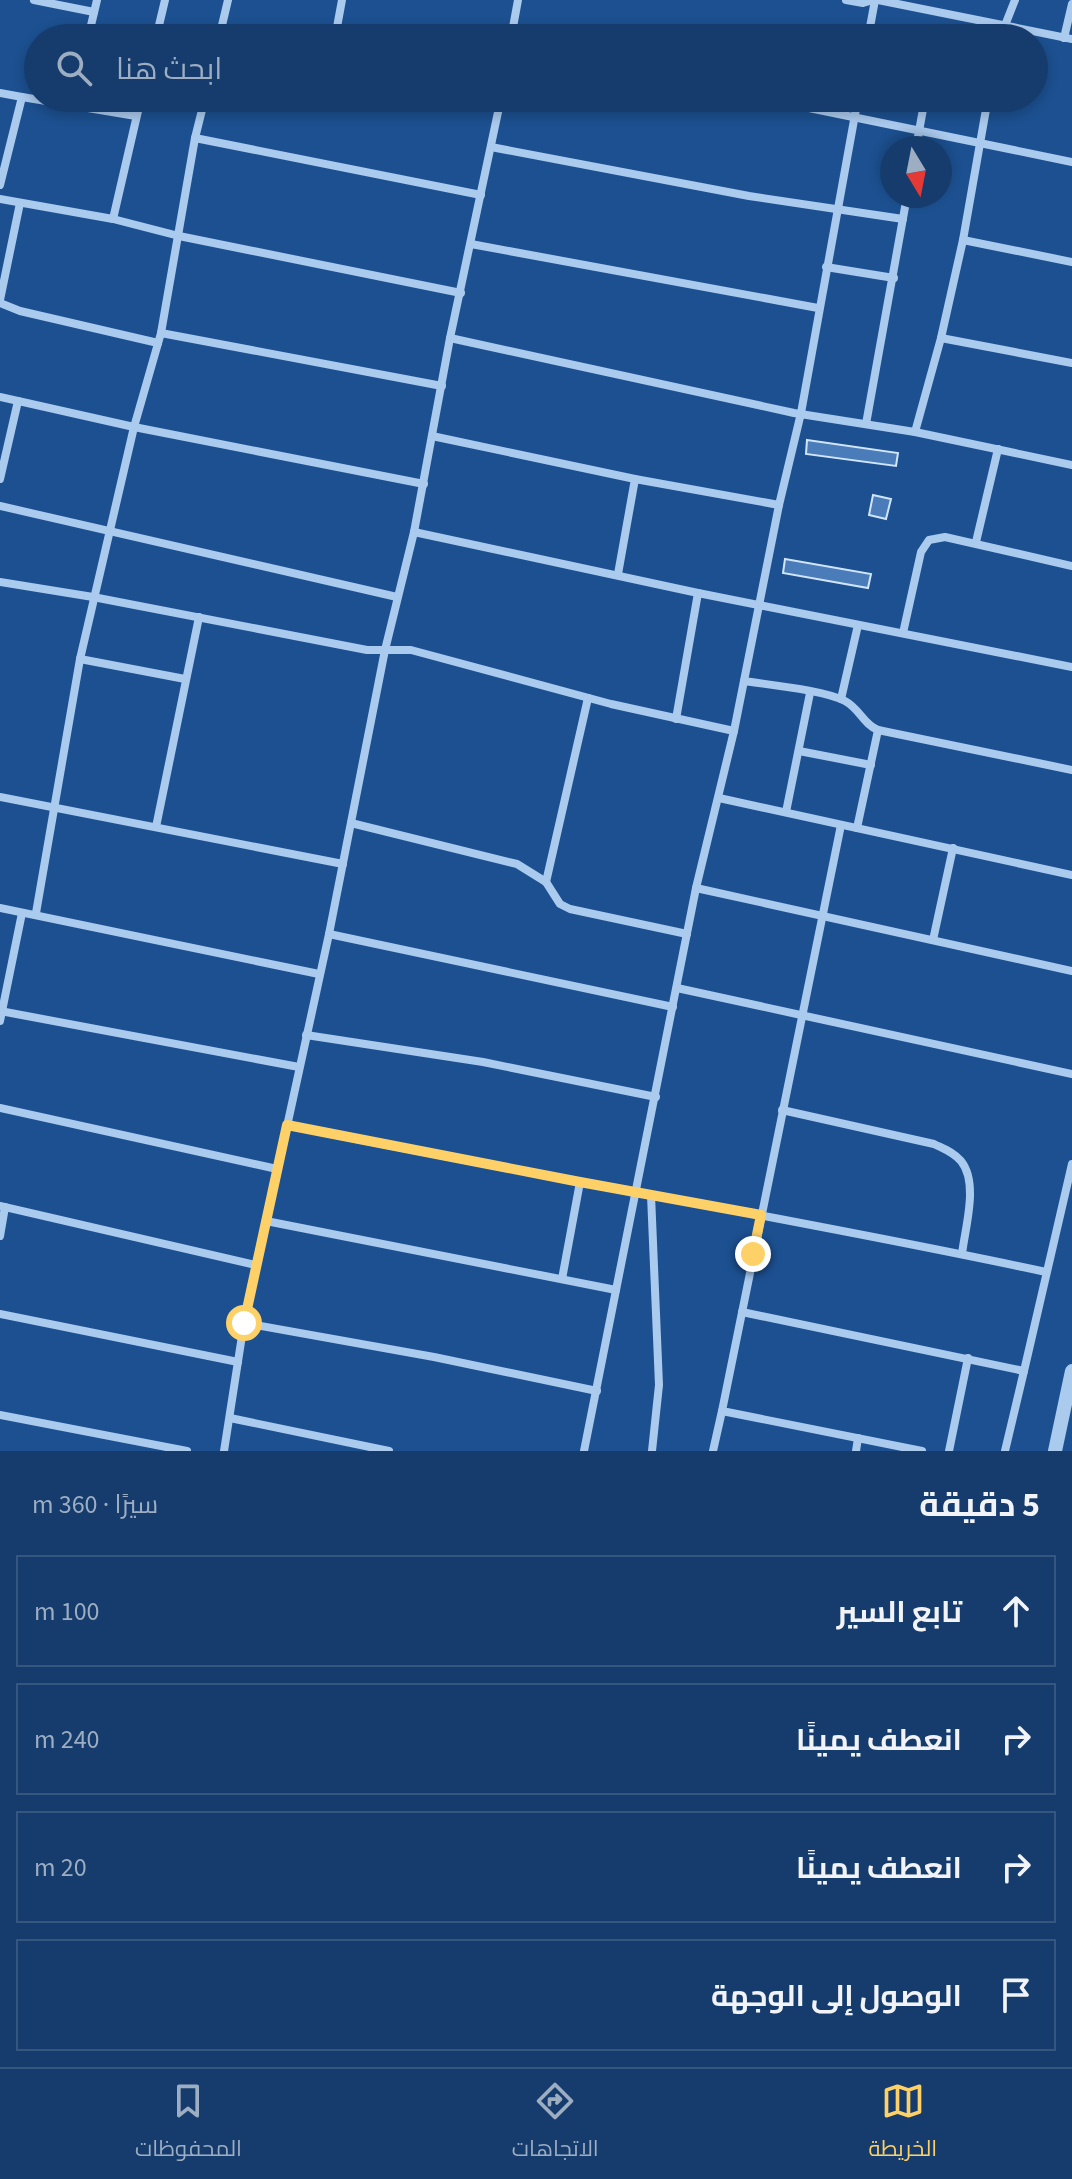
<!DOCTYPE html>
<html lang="ar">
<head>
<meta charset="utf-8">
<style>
	body { margin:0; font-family:"Source Sans 3",Cairo,sans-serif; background:#1e4372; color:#f1f3f6; direction:rtl }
	.compass { position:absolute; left:880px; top:136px; width:72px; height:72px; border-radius:50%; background:#153c6c; box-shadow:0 4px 12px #0003; rotate:170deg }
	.stop { position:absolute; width:24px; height:24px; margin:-18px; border:6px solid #fed168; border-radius:50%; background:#fff }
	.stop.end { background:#fed168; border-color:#fff; box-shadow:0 2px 8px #0008 }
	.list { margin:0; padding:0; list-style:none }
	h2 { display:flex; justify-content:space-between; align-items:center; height:104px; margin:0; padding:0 32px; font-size:34px }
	h2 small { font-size:26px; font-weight:400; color:#9dadc2 }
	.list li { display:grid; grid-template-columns:52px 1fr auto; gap:24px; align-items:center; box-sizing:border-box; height:112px; margin:0 16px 16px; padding:0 16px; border:2px solid #34567f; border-radius:0px }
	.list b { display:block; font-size:30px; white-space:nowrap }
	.list em { font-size:26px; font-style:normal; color:#9dadc2 }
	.icon { flex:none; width:44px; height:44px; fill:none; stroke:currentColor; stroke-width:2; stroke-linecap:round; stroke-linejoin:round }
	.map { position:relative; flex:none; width:1072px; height:1451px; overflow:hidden; direction:ltr }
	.search { position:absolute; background:#153c6c; box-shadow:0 4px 12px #0003; left:24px; right:24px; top:24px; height:88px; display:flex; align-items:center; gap:20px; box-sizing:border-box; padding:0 28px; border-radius:44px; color:#9dadc2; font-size:30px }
	.sheet { height:616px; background:#153c6c }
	nav { display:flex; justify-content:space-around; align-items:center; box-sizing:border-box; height:112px; border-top:2px solid #34567f; background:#153c6c; font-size:22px; color:#9dadc2 }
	nav a { display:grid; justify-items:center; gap:4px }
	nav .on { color:#fed168 }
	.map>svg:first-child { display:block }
	.building { fill:#497cb9; stroke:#d0e4fa; stroke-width:2 }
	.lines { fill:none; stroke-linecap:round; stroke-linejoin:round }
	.minor { stroke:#aacaee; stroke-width:8 }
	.tertiary { stroke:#aacaee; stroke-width:14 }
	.route { stroke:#fed168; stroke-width:10 }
</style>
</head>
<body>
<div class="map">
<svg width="1072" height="1451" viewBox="0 0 1072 1451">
	<rect width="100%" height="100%" fill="#1c5090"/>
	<g class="building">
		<path d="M807,440L898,453L896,466L806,454Z"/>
		<path d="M873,495L891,499L886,519L869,515Z"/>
		<path d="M785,559L871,574L868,588L783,573Z"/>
	</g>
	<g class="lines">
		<g class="minor">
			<path d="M34,0L94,12"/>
			<path d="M846,0L863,3L873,0"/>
			<path d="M878,0L1072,39"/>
			<path d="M88,38L97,0"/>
			<path d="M156,38L165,0"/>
			<path d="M219,38L228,0"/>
			<path d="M335,38L342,0"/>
			<path d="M511,38L518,0"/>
			<path d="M868,38L875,0"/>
			<path d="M1000,38L1015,0"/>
			<path d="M1064,38L1072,4"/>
			<path d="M0,93L22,97L0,185"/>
			<path d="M22,97L136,116"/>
			<path d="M192,98L204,100"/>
			<path d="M760,98L1072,162"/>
			<path d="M195,138L481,195"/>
			<path d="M491,147L749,196L903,219"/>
			<path d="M916,148L925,98"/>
			<path d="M0,199L113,219L179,236L461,293"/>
			<path d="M113,219L141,98"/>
			<path d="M963,240L1072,262"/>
			<path d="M471,244L818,308"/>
			<path d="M826,267L894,278"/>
			<path d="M0,300L20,203"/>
			<path d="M0,303L20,311L158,343"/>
			<path d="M161,333L442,386"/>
			<path d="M450,338L794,413L915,432L1072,465"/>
			<path d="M941,338L1072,363"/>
			<path d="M0,397L134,427L424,484"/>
			<path d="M866,424L907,196"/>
			<path d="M915,432L941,338L963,240L988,98"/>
			<path d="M432,436L635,479L779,505"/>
			<path d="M0,479L18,401"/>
			<path d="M0,506L397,597"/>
			<path d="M414,532L698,593L1072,667"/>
			<path d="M976,542L998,449"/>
			<path d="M618,574L635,479"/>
			<path d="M0,582L93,597L367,650H411L611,704L734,731"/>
			<path d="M903,633L921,552L929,540L945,537L1072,566"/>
			<path d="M80,659L185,679"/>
			<path d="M744,681C770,685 823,690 845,701C860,709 863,724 878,730L1072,770"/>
			<path d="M841,699L858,625"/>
			<path d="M676,719L698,593"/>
			<path d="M799,751L871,765"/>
			<path d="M0,797L343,864"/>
			<path d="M719,798L1072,875"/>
			<path d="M786,812L810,693"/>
			<path d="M351,823L517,864L546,882L560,904L570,909L687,934"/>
			<path d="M841,825L722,1411L922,1451"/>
			<path d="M156,827L199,617"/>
			<path d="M857,828L878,730"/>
			<path d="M546,882L588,698"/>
			<path d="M696,888L1072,971"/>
			<path d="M0,908L319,974"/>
			<path d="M36,913L80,659L134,427L161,333L195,138L205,98"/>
			<path d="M329,934L673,1007"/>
			<path d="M933,940L953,848"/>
			<path d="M677,988L1072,1074"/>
			<path d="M0,1011L299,1067"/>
			<path d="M0,1021L22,913"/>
			<path d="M306,1035L483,1062L656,1097"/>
			<path d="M0,1108L277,1169"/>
			<path d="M782,1110L934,1144C944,1149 953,1152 961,1161C979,1183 965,1228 962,1254"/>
			<path d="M287,1125C539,1177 794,1218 1046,1272"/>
			<path d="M651,1195L659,1385L652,1451"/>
			<path d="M0,1206L256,1265"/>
			<path d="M266,1221L616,1290"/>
			<path d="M0,1236L5,1207"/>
			<path d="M562,1279L580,1182"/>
			<path d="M742,1312L1024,1371L1072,1164"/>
			<path d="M0,1314L238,1362"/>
			<path d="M244,1323L434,1357L597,1391"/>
			<path d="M0,1415L187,1451"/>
			<path d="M230,1418L389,1451"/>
			<path d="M224,1451L244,1323L329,934L385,650L414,532L450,338L501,98"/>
			<path d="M584,1451L696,888L734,731L779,505L801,413L858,98"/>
			<path d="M713,1451L722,1411"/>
			<path d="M856,1451L858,1438"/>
			<path d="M949,1451L968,1358"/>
			<path d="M1005,1451L1024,1371"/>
		</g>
		<path class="tertiary" d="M1055,1451L1072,1371"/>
	</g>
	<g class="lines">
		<path class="route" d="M244,1323L287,1125L580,1182L761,1215L753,1254"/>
	</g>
</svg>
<svg class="compass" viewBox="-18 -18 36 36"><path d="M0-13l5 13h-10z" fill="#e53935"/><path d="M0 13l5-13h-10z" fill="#9dadc2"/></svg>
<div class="stop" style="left:244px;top:1323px"></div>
<div class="stop end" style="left:753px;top:1254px"></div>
<div class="search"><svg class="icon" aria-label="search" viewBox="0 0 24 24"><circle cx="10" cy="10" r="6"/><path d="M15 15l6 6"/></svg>ابحث هنا</div>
</div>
<section class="sheet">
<h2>5 دقيقة<small>سيرًا · 360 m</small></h2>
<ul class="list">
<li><svg class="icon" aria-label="ahead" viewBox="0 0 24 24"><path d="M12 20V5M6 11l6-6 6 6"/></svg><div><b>تابع السير</b></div><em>100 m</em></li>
<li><svg class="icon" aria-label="right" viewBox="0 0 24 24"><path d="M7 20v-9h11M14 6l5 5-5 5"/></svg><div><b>انعطف يمينًا</b></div><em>240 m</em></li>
<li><svg class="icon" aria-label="right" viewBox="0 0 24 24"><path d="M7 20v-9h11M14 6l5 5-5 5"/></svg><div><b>انعطف يمينًا</b></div><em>20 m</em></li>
<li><svg class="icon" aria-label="arrive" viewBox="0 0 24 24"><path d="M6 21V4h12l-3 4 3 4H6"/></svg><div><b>الوصول إلى الوجهة</b></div></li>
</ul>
</section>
<nav>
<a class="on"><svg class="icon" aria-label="map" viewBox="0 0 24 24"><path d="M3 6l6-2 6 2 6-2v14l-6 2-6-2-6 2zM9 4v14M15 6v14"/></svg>الخريطة</a>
<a><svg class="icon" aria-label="directions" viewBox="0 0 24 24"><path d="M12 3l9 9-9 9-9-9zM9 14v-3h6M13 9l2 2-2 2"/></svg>الاتجاهات</a>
<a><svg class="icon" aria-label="saved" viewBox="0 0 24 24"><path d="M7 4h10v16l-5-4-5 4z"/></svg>المحفوظات</a>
</nav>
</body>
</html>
